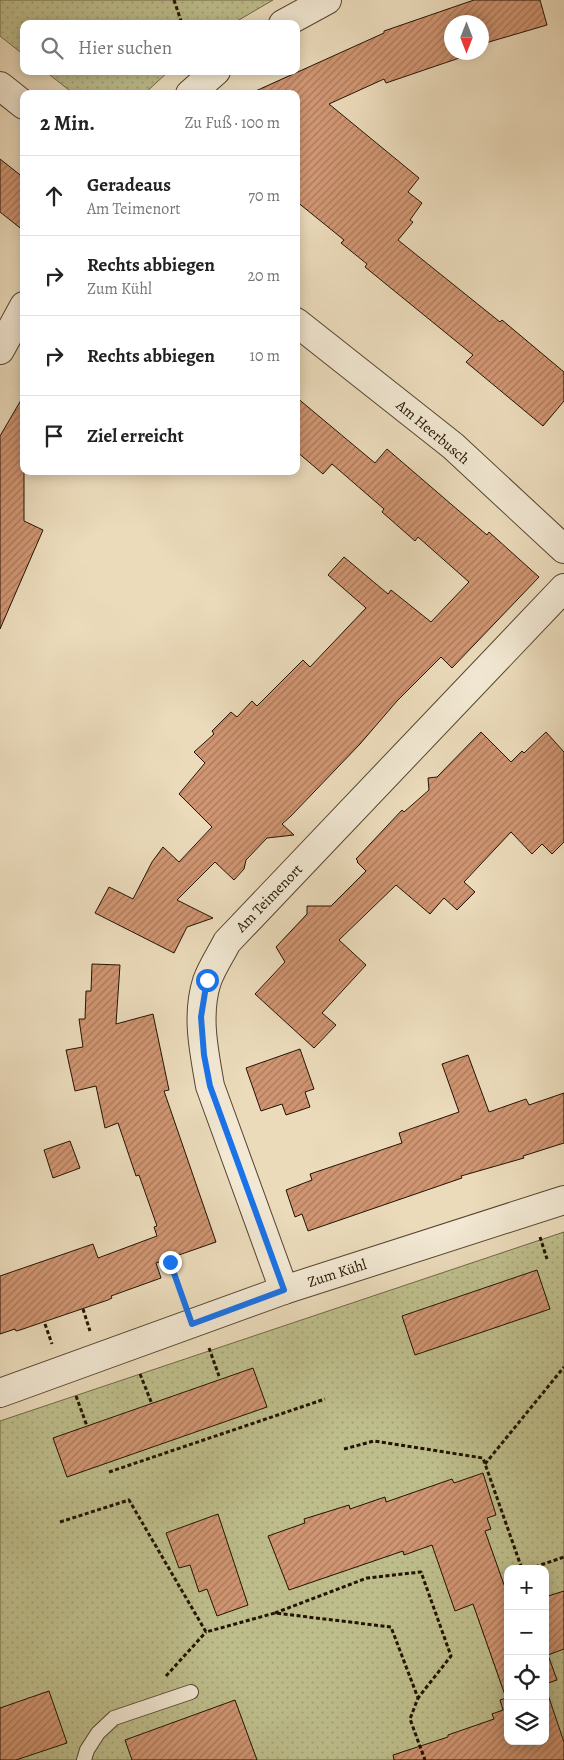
<!DOCTYPE html>
<html lang="de">
<head>
<meta charset="utf-8">
<style>
	body { margin:0; font-family:Alegreya,serif; background:#f2f2f2; color:#222 }
	.controls { position:absolute; right:15px; bottom:15px; display:grid; overflow:hidden; border-radius:10px; box-shadow:0 2px 12px #0003 }
	.controls button { width:45px; height:45px; display:grid; place-items:center; padding:0; border:0; border-bottom:1px solid #e0e0e0; background:#fff; color:#222; font:25px sans-serif }
	.compass { position:absolute; left:444px; top:15px; width:45px; height:45px; border-radius:50%; background:#fff; box-shadow:0 2px 12px #0003; rotate:180deg }
	.stop { position:absolute; width:15px; height:15px; margin:-11px; border:4px solid #1a73e8; border-radius:50%; background:#fff }
	.stop.end { background:#1a73e8; border-color:#fff; box-shadow:0 1px 5px #0008 }
	.list { margin:0; padding:0; list-style:none }
	h2 { display:flex; justify-content:space-between; align-items:center; height:65px; margin:0; padding:0 20px; font-size:21px }
	h2 small { font-size:16px; font-weight:400; color:#767676 }
	.list li { display:grid; grid-template-columns:32px 1fr auto; gap:15px; align-items:center; box-sizing:border-box; height:80px; padding:0 20px; border-top:1px solid #e0e0e0 }
	.list b { display:block; font-size:19px; white-space:nowrap }
	.list p { margin:0; font-size:16px; white-space:nowrap; color:#767676 }
	.list em { font-size:16px; font-style:normal; color:#767676 }
	.icon { flex:none; width:28px; height:28px; fill:none; stroke:currentColor; stroke-width:2; stroke-linecap:round; stroke-linejoin:round }
	.map { position:relative; flex:none; width:564px; height:1760px; overflow:hidden }
	.search { position:absolute; background:#fff; box-shadow:0 2px 12px #0003; left:20px; top:20px; width:280px; height:55px; display:flex; align-items:center; gap:12px; box-sizing:border-box; padding:0 18px; border-radius:10px; color:#767676; font-size:19px }
	.panel { position:absolute; background:#fff; box-shadow:0 2px 12px #0003; left:20px; top:90px; width:280px; height:385px; border-radius:10px }
	.map>svg:first-child { display:block }
	.green { fill:url(#green-dots); stroke:#706846; fill-rule:evenodd }
	.building { fill:url(#building-hatch); stroke:#231300 }
	.lines { fill:none; stroke-linecap:round; stroke-linejoin:round }
	.service-casing { stroke:#55452f; stroke-width:16 }
	.minor-casing { stroke:#55452f; stroke-width:30 }
	.path { stroke:#231300; stroke-width:3; stroke-dasharray:4 2.5; stroke-linecap:butt }
	.service { stroke:#f2e8d3; stroke-width:14 }
	.minor { stroke:#f2e8d3; stroke-width:28 }
	.route { stroke:#1a73e8; stroke-width:6 }
	.labels { text-anchor:middle; dominant-baseline:central; stroke-width:4; stroke-linejoin:round; paint-order:stroke }
	.street-label { font-size:15px; fill:#231300; stroke:#f2e8d3 }
</style>
</head>
<body>
<div class="map">
<svg width="564" height="1760" viewBox="0 0 564 1760">
	<defs>
		<pattern id="green-dots" width="8" height="8" patternUnits="userSpaceOnUse" patternTransform="scale(1.25)"><rect width="8" height="8" fill="#bebe8c"/><path d="M2 2h.1M6 6h.1" fill="none" stroke="#a3a277" stroke-width="1.8" stroke-linecap="round"/></pattern>
		<pattern id="building-hatch" width="6" height="6" patternUnits="userSpaceOnUse" patternTransform="scale(1.25)"><rect width="6" height="6" fill="#d09572"/><path d="M-1 1l2-2M0 6l6-6M5 7l2-2" fill="none" stroke="#a8785b"/></pattern>
	</defs>
	<rect width="100%" height="100%" fill="#ebdbbb"/>
	<filter id="stains"><feTurbulence type="fractalNoise" baseFrequency=".004" numOctaves="4"/><feColorMatrix values="0 0 0 0 .2 0 0 0 0 .09 0 0 0 0 .02 0 0 0 .5 -.17"/></filter>
	<radialGradient id="worn" r=".72"><stop offset=".6" stop-color="#630" stop-opacity="0"/><stop offset="1" stop-color="#630" stop-opacity=".3"/></radialGradient>
	<g class="green">
		<path d="M0,0H273L232,24H24V55L0,36Z"/>
		<path d="M45,71H169L144,94H74Z"/>
		<path d="M564,1232V1760H0V1421ZM508,1569H545V1741H508Z"/>
	</g>
	<g class="building">
		<path d="M474,0H540L547,25L482,44V22H452V52H470L471,54L386,83L384,79L329,104L419,178L408,192L422,203L410,220L413,222L398,240L500,322L502,320L564,372V401L543,426L466,362L473,355L365,267L367,264L341,243L344,240L296,201V94H249L384,33V31Z"/>
		<path d="M0,159L24,178V231L0,212Z"/>
		<path d="M24,395V521L43,530L0,629V436Z"/>
		<path d="M296,397L375,463L387,449L487,535L489,532L539,577L452,668L441,657L397,701L360,744L291,816L282,824L294,835L267,838L246,860L244,869L234,880L215,862L177,900L213,918L187,927L174,953L95,913L109,887L133,899L152,862L163,847L179,862L212,827L179,794L205,763L194,752L214,734L212,731L231,712L237,717L252,701L257,706L303,660L310,667L366,608L328,575L344,557L388,594L391,590L431,622L469,582L418,537L415,541L382,512L384,509L332,464L323,474L296,451Z"/>
		<path d="M481,732L511,762L522,751L524,753L546,732L564,752V842L552,854L542,844L532,854L511,832L464,882L475,892L457,910L444,898L430,914L396,885L339,940L366,965L322,1013L336,1025L314,1048L255,994L285,962L276,947L307,914V906H331L366,871L357,862L358,861L356,859L402,810L404,812L429,790L428,778L437,777Z"/>
		<path d="M92,964L120,965L116,1024L153,1014L169,1090L164,1091L216,1242L156,1263L161,1278L111,1296L112,1298L108,1300L20,1330L16,1331L15,1329L0,1334V1276L93,1244L98,1258L157,1236L154,1227L157,1226L139,1175L136,1176L118,1123L105,1128L96,1086L75,1091L66,1050L83,1047L79,1019H85L86,991H91Z"/>
		<path d="M300,1049L314,1089L305,1092L310,1107L286,1115L282,1104L261,1111L246,1068Z"/>
		<path d="M468,1055L489,1112L526,1099L529,1105L564,1093V1143L523,1156L524,1158L461,1176L462,1178L308,1231L302,1214L295,1217L286,1190L312,1180L310,1174L402,1143L399,1133L459,1112L442,1064Z"/>
		<path d="M70,1141L80,1168L53,1178L44,1150Z"/>
		<path d="M537,1270L550,1309L415,1355L402,1316Z"/>
		<path d="M253,1368L267,1407L67,1477L53,1438Z"/>
		<path d="M483,1473L496,1515L487,1518L491,1529L485,1531L508,1596V1741H545V1686L564,1742V1760H394L393,1755L448,1737V1735L494,1719L492,1714L503,1710L500,1700L506,1698L473,1604L455,1611L432,1545L404,1555L403,1551L289,1590L268,1536L305,1523L304,1519L349,1505L350,1509L385,1497L386,1502L452,1479L454,1483Z"/>
		<path d="M218,1514L248,1605L217,1616L207,1589L199,1592L190,1565L179,1568L166,1533Z"/>
		<path d="M564,1591V1649L548,1655L557,1680L545,1684V1597Z"/>
		<path d="M49,1691L67,1743L16,1760H0V1708Z"/>
		<path d="M235,1700L257,1760H132L125,1740Z"/>
	</g>
	<g class="lines">
		<defs>
			<path id="service" d="M84,1760L87,1750L98,1733L114,1718L191,1692"/>
			<g id="minor">
				<path d="M283,24L327,0"/>
				<path d="M0,86L24,105"/>
				<path d="M190,94L216,71"/>
				<path d="M296,322L453,446L564,549"/>
				<path d="M0,350L24,306"/>
				<path d="M284,1290L210,1086C204,1051 196,1015 207,981C212,967 221,954 227,942L564,588"/>
				<path d="M0,1393L284,1290L564,1200"/>
			</g>
		</defs>
		<use href="#service" class="service-casing"/>
		<use href="#minor" class="minor-casing"/>
		<g class="path">
			<path d="M174,0L182,24"/>
			<path d="M540,1237L547,1259"/>
			<path d="M170,1262L183,1297"/>
			<path d="M83,1309L90,1331"/>
			<path d="M45,1324L52,1344"/>
			<path d="M209,1348L219,1376"/>
			<path d="M140,1374L152,1404"/>
			<path d="M76,1396L87,1426"/>
			<path d="M344,1449L374,1441L483,1458L522,1569"/>
			<path d="M485,1464L564,1367"/>
			<path d="M109,1472L325,1399"/>
			<path d="M60,1522L129,1500L206,1632L275,1613L391,1627L418,1698L410,1719L425,1760"/>
			<path d="M529,1569L564,1557"/>
			<path d="M275,1613L367,1578L421,1572L451,1656L418,1698"/>
			<path d="M166,1676L206,1632"/>
		</g>
		<use href="#service" class="service"/>
		<use href="#minor" class="minor"/>
	</g>
	<g class="lines">
		<path class="route" d="M170,1262L192,1324L284,1290L210,1086L204,1055L201,1017L207,980"/>
	</g>
	<g class="labels">
		<g class="street-label">
			<text transform="translate(433 432) rotate(40)">Am Heerbusch</text>
			<text transform="translate(269 898) rotate(-46)">Am Teimenort</text>
			<text transform="translate(337 1273) rotate(-18)">Zum Kühl</text>
		</g>
	</g>
	<rect width="100%" height="100%" filter="url(#stains)"/>
	<rect width="100%" height="100%" fill="url(#worn)"/>
</svg>
<div class="controls">
<button>+</button>
<button>−</button>
<button><svg class="icon" aria-label="locate" viewBox="0 0 24 24"><circle cx="12" cy="12" r="6"/><path d="M12 2v4M12 18v4M2 12h4M18 12h4"/></svg></button>
<button><svg class="icon" aria-label="layers" viewBox="0 0 24 24"><path d="M12 4l9 5-9 5-9-5zM3 14l9 5 9-5"/></svg></button>
</div>
<svg class="compass" viewBox="-18 -18 36 36"><path d="M0-13l5 13h-10z" fill="#e53935"/><path d="M0 13l5-13h-10z" fill="#767676"/></svg>
<div class="stop" style="left:207px;top:980px"></div>
<div class="stop end" style="left:170px;top:1262px"></div>
<div class="search"><svg class="icon" aria-label="search" viewBox="0 0 24 24"><circle cx="10" cy="10" r="6"/><path d="M15 15l6 6"/></svg>Hier suchen</div>
<section class="panel">
<h2>2 Min.<small>Zu Fuß · 100 m</small></h2>
<ul class="list">
<li><svg class="icon" aria-label="ahead" viewBox="0 0 24 24"><path d="M12 20V5M6 11l6-6 6 6"/></svg><div><b>Geradeaus</b><p>Am Teimenort</p></div><em>70 m</em></li>
<li><svg class="icon" aria-label="right" viewBox="0 0 24 24"><path d="M7 20v-9h11M14 6l5 5-5 5"/></svg><div><b>Rechts abbiegen</b><p>Zum Kühl</p></div><em>20 m</em></li>
<li><svg class="icon" aria-label="right" viewBox="0 0 24 24"><path d="M7 20v-9h11M14 6l5 5-5 5"/></svg><div><b>Rechts abbiegen</b></div><em>10 m</em></li>
<li><svg class="icon" aria-label="arrive" viewBox="0 0 24 24"><path d="M6 21V4h12l-3 4 3 4H6"/></svg><div><b>Ziel erreicht</b></div></li>
</ul>
</section>
</div>
</body>
</html>
